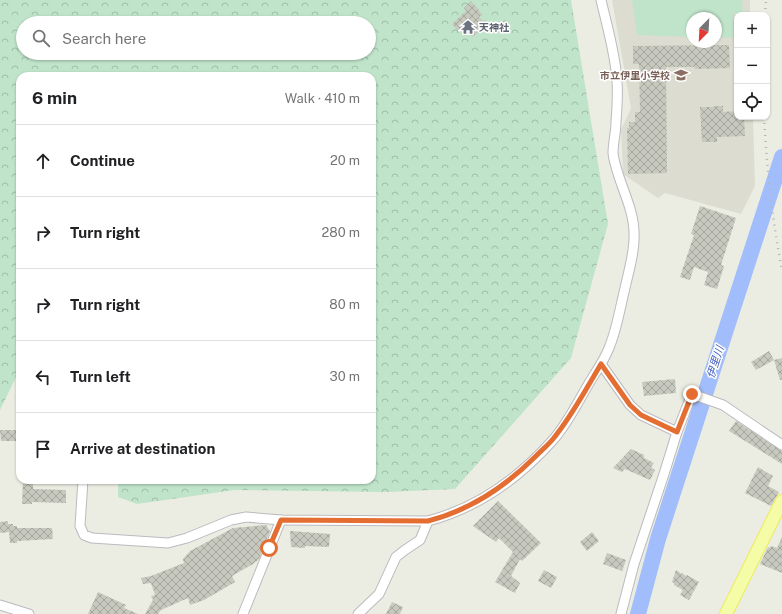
<!DOCTYPE html>
<html lang="en">
<head>
<meta charset="utf-8">
<style>
	body { margin:0; font-family:"Public Sans","Noto Sans JP",sans-serif; background:#f2f2f2; color:#202124 }
	.controls { position:absolute; right:12px; top:12px; display:grid; overflow:hidden; border-radius:8px; box-shadow:0 1px 3px #0004 }
	.controls button { width:36px; height:36px; display:grid; place-items:center; padding:0; border:0; border-bottom:1px solid #e0e0e0; background:#fff; color:#202124; font:20px sans-serif }
	.compass { position:absolute; left:686px; top:12px; width:36px; height:36px; border-radius:50%; background:#fff; box-shadow:0 1px 3px #0004; rotate:204deg }
	.stop { position:absolute; width:12px; height:12px; margin:-9px; border:3px solid #e46e31; border-radius:50%; background:#fff }
	.stop.end { background:#e46e31; border-color:#fff; box-shadow:0 1px 4px #0008 }
	.list { margin:0; padding:0; list-style:none }
	h2 { display:flex; justify-content:space-between; align-items:center; height:52px; margin:0; padding:0 16px; font-size:17px }
	h2 small { font-size:13px; font-weight:400; color:#757577 }
	.list li { display:grid; grid-template-columns:26px 1fr auto; gap:12px; align-items:center; box-sizing:border-box; height:72px; padding:0 16px; border-top:1px solid #e0e0e0 }
	.list b { display:block; font-size:15px; white-space:nowrap }
	.list em { font-size:13px; font-style:normal; color:#757577 }
	.icon { flex:none; width:22px; height:22px; fill:none; stroke:currentColor; stroke-width:2; stroke-linecap:round; stroke-linejoin:round }
	.map { position:relative; flex:none; width:782px; height:614px; overflow:hidden }
	.search { position:absolute; background:#fff; box-shadow:0 1px 3px #0004; left:16px; top:16px; width:360px; height:44px; display:flex; align-items:center; gap:10px; box-sizing:border-box; padding:0 14px; border-radius:22px; color:#757577; font-size:15px }
	.panel { position:absolute; background:#fff; box-shadow:0 1px 3px #0004; left:16px; top:72px; width:360px; height:412px; border-radius:12px }
	.map>svg:first-child { display:block }
	.education { fill:#dcddd0; fill-rule:evenodd }
	.green { fill:#bfe4c9 }
	.forest { fill:url(#forest-crowns); fill-rule:evenodd }
	.lines { fill:none; stroke-linecap:round; stroke-linejoin:round }
	.river { stroke:#a2bdfc; stroke-width:16 }
	.building { fill:url(#building-cross-hatch) }
	.minor-casing { stroke:#babac0; stroke-width:11 }
	.major-casing { stroke:#edeb5b; stroke-width:14 }
	.minor { stroke:#fff; stroke-width:9 }
	.major { stroke:#f4fca7; stroke-width:12 }
	.rail { stroke:#b5b5b6; stroke-width:2.5; stroke-dasharray:1 5; stroke-linecap:butt }
	.route { stroke:#e46e31; stroke-width:5 }
	.labels { text-anchor:middle; dominant-baseline:central; stroke-width:3; stroke-linejoin:round; paint-order:stroke }
	.worship-label { font-size:10px; font-weight:bold; fill:#5b616d; stroke:#fff; text-anchor:start }
	.education-label { font-size:10px; font-weight:bold; fill:#785e54; stroke:#fff; text-anchor:end }
	.water-label { font-size:11px; font-style:italic; fill:#4661bf; stroke:#fff }
</style>
</head>
<body>
<div class="map">
<svg width="782" height="614" viewBox="0 0 782 614">
	<defs>
		<pattern id="forest-crowns" width="20" height="18" patternUnits="userSpaceOnUse"><rect width="20" height="18" fill="#bfe4c9"/><path d="M2 6a3 3 0 1 1 6 0M12 15a3 3 0 1 1 6 0" fill="none" stroke="#9ebca7"/></pattern>
		<pattern id="building-cross-hatch" width="8" height="8" patternUnits="userSpaceOnUse"><rect width="8" height="8" fill="#c7c8be"/><path d="M0 0l8 8M0 8l8-8" fill="none" stroke="#a5a69e"/></pattern>
	</defs>
	<rect width="100%" height="100%" fill="#ecede2"/>
	<path class="education" d="M612,0H750V15H737V117H753L755,186L741,214L665,193L658,198L623,174L621,130L631,108ZM692,18H716V42H692Z"/>
	<path class="green" d="M632,0H742L743,13H734V38L716,37V18H692V37L637,35Z"/>
	<path class="forest" d="M0,0H571L608,224L571,358L455,489L385,492L235,490L137,504L118,497V480H372V76H20V369L0,410ZM23,23H369V53H23Z"/>
	<g class="lines">
		<path class="river" d="M638,614L658,539L782,157"/>
	</g>
	<g class="building">
		<path d="M471,1L479,10H478L482,14L479,17L486,24L473,37L462,26L458,31L452,24L466,11L464,8Z"/>
		<path d="M729,45L730,68L695,69V67H666L667,173L628,174L627,128H629V122H635V112H640L639,64H633V46Z"/>
		<path d="M714,106H723V112L737,111V117H744L745,136L717,137V142H702L700,107H714Z"/>
		<path d="M700,206L736,218L721,265L724,266L717,289L704,285L708,272L694,267L690,280L680,277L694,235L691,234Z"/>
		<path d="M769,351L774,360L756,370L751,362Z"/>
		<path d="M782,358V380H780L774,360Z"/>
		<path d="M675,379L676,393L644,396L642,382Z"/>
		<path d="M736,421L782,451V464L729,431Z"/>
		<path d="M0,430H20V441H1Z"/>
		<path d="M631,449L644,455V458L654,463L651,468L655,470L650,480L625,469L622,472L613,468Z"/>
		<path d="M758,467L773,476L768,486L779,492L771,506L745,493Z"/>
		<path d="M23,480H33V489L66,490V503L32,502V504H22Z"/>
		<path d="M498,501L541,543L522,561L520,559L511,576L520,583L515,593L495,582L513,552L499,538L496,542L473,526Z"/>
		<path d="M8,521V524H13V526H17V528H52L53,539L17,541V543H10L9,532L0,533V522Z"/>
		<path d="M266,525L270,531L259,559L253,564L232,576L235,582L204,600L190,605L188,598L161,610L158,614H145L153,600L151,596L155,595L151,583L143,584L141,578L151,576L184,563L183,559L190,551L233,528Z"/>
		<path d="M290,531L330,534L329,547L305,546V548L291,547Z"/>
		<path d="M592,532L599,541L587,551L580,542Z"/>
		<path d="M782,537V573L760,564L768,547L770,548L771,546L777,548Z"/>
		<path d="M607,553L626,560L622,571L603,564Z"/>
		<path d="M544,570L557,577L551,588L538,581Z"/>
		<path d="M676,570L682,574V573L686,576L687,575L699,582L689,600L680,595L683,590L674,585V583L672,582Z"/>
		<path d="M98,592L126,605L124,608L138,614H88Z"/>
		<path d="M392,602L403,607L400,614H386Z"/>
	</g>
	<g class="lines">
		<defs>
			<g id="minor">
				<path d="M601,364L630,405L641,415L677,432"/>
				<path d="M83,480L80,526L84,535L92,538L168,543L187,538L231,520L246,517L281,520L428,521C477,508 519,478 553,440C567,424 577,404 588,385C595,373 604,361 609,348C617,329 620,308 625,288C629,270 635,251 634,233C634,206 616,179 613,153C613,143 616,132 616,122C617,109 618,95 617,82C616,56 607,26 601,0"/>
				<path d="M0,605L29,614"/>
				<path d="M243,614L281,520"/>
				<path d="M358,614L379,594L396,557L405,550L420,540L428,521"/>
				<path d="M621,614L634,564L664,474L677,432L692,394L723,405L782,445"/>
			</g>
			<path id="major" d="M726,614L782,501"/>
		</defs>
		<use href="#minor" class="minor-casing"/>
		<use href="#major" class="major-casing"/>
		<use href="#minor" class="minor"/>
		<use href="#major" class="major"/>
		<g class="rail">
			<path d="M765,15L766,0"/>
			<path d="M764,117C767,169 772,219 782,270"/>
		</g>
	</g>
	<g class="lines">
		<path class="route" d="M269,548L281,520L428,521C471,510 505,487 536,456C542,450 548,445 553,439C572,416 586,389 601,364L630,405L641,415L677,432L692,394"/>
	</g>
	<defs>
		<symbol id="temple-bare" viewBox="-9 -9 18 18"><path d="M0-6L5-2H3V0L6.5 2.5H4V6H1.5V3h-3V6H-4V2.5H-6.5L-3 0V-2H-5Z" fill="#6b7280" stroke="#fff" stroke-width="2.5" paint-order="stroke"/></symbol>
		<symbol id="school-bare" viewBox="-9 -9 18 18"><path d="M0-5L7-2L0 1L-7-2ZM-4 1L0 2.5L4 1V4Q0 6-4 4Z" fill="#8d6e63" stroke="#fff" stroke-width="2.5" paint-order="stroke"/></symbol>
	</defs>
	<g fill-rule="evenodd">
		<use href="#temple-bare" x="458" y="17" width="20" height="20"/>
		<use href="#school-bare" x="671" y="65" width="20" height="20"/>
	</g>
	<g class="labels">
		<g class="worship-label">
			<text x="479" y="27">天神社</text>
		</g>
		<g class="education-label">
			<text x="670" y="75">市立伊里小学校</text>
		</g>
		<g class="water-label">
			<text transform="translate(715 362) rotate(-72)">伊里川</text>
		</g>
	</g>
</svg>
<div class="controls">
<button>+</button>
<button>−</button>
<button><svg class="icon" aria-label="locate" viewBox="0 0 24 24"><circle cx="12" cy="12" r="6"/><path d="M12 2v4M12 18v4M2 12h4M18 12h4"/></svg></button>
</div>
<svg class="compass" viewBox="-18 -18 36 36"><path d="M0-13l5 13h-10z" fill="#e53935"/><path d="M0 13l5-13h-10z" fill="#757577"/></svg>
<div class="stop" style="left:269px;top:548px"></div>
<div class="stop end" style="left:692px;top:394px"></div>
<div class="search"><svg class="icon" aria-label="search" viewBox="0 0 24 24"><circle cx="10" cy="10" r="6"/><path d="M15 15l6 6"/></svg>Search here</div>
<section class="panel">
<h2>6 min<small>Walk · 410 m</small></h2>
<ul class="list">
<li><svg class="icon" aria-label="ahead" viewBox="0 0 24 24"><path d="M12 20V5M6 11l6-6 6 6"/></svg><div><b>Continue</b></div><em>20 m</em></li>
<li><svg class="icon" aria-label="right" viewBox="0 0 24 24"><path d="M7 20v-9h11M14 6l5 5-5 5"/></svg><div><b>Turn right</b></div><em>280 m</em></li>
<li><svg class="icon" aria-label="right" viewBox="0 0 24 24"><path d="M7 20v-9h11M14 6l5 5-5 5"/></svg><div><b>Turn right</b></div><em>80 m</em></li>
<li><svg class="icon" aria-label="left" viewBox="0 0 24 24"><path d="M17 20v-9H6M10 6l-5 5 5 5"/></svg><div><b>Turn left</b></div><em>30 m</em></li>
<li><svg class="icon" aria-label="arrive" viewBox="0 0 24 24"><path d="M6 21V4h12l-3 4 3 4H6"/></svg><div><b>Arrive at destination</b></div></li>
</ul>
</section>
</div>
</body>
</html>
